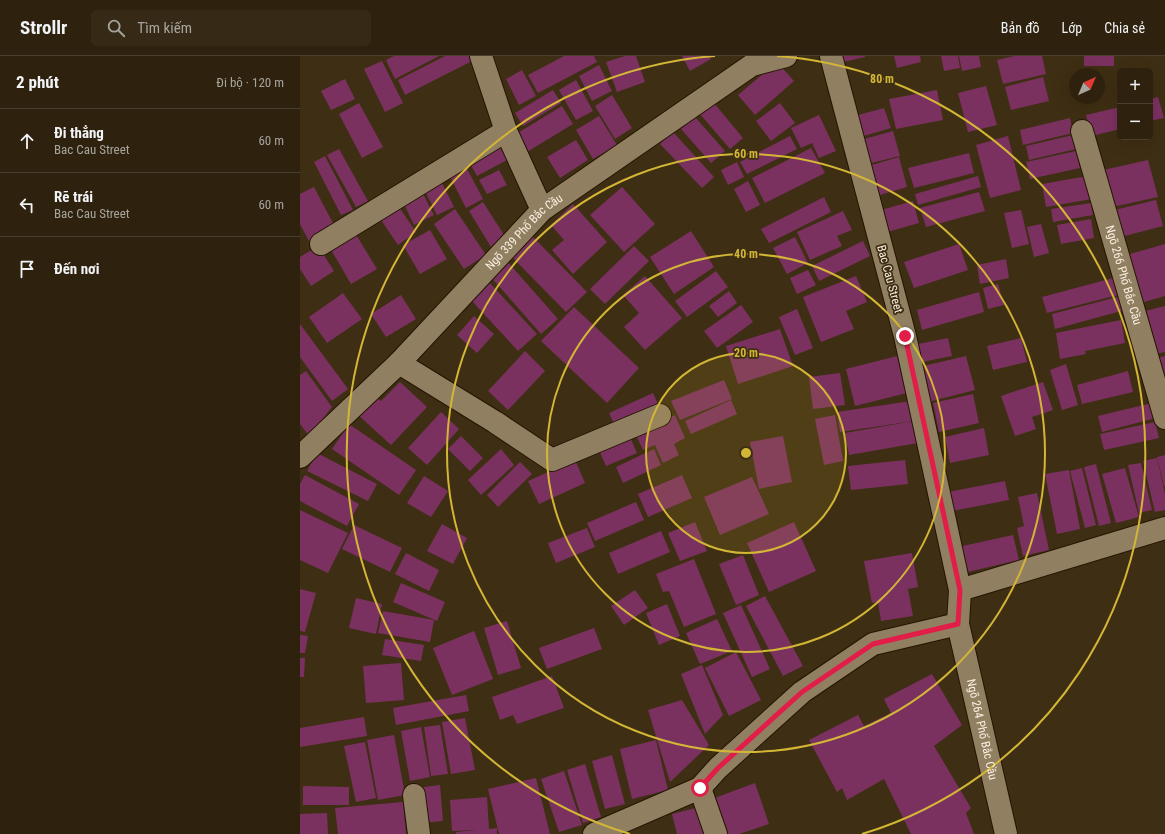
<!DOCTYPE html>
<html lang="vi">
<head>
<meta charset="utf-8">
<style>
	body { margin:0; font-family:"Roboto Condensed",sans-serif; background:#362a17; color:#f1f3f6 }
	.controls { position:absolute; right:12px; top:12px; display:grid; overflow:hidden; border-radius:6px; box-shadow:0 4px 16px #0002 }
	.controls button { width:36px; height:36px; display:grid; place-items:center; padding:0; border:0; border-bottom:1px solid #493f2e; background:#2e220e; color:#f1f3f6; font:20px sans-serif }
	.compass { position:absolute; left:769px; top:12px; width:36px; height:36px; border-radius:50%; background:#2e220e; box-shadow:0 4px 16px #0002; rotate:44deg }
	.stop { position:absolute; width:12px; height:12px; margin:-9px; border:3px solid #e11d48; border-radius:50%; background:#fff }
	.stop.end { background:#e11d48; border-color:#fff; box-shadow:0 1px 4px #0008 }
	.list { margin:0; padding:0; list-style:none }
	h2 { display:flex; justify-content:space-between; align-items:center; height:52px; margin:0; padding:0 16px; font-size:17px }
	h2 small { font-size:13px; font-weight:400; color:#a7a49e }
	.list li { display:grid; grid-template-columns:26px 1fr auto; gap:12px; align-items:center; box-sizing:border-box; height:64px; padding:0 16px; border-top:1px solid #493f2e }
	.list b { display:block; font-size:15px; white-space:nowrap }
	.list p { margin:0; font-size:13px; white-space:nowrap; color:#a7a49e }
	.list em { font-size:13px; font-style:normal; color:#a7a49e }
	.icon { flex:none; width:22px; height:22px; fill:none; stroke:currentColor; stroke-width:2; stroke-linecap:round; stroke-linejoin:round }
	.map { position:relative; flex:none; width:865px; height:778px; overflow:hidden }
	header { display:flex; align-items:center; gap:24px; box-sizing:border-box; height:56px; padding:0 20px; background:#2e220e; border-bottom:1px solid #493f2e }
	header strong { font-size:19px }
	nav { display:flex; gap:22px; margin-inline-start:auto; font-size:14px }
	.search { width:280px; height:36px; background:#362a17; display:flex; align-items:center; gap:10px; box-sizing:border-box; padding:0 14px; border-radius:6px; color:#a7a49e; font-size:15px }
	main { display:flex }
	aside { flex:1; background:#2e220e }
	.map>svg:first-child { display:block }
	.building { fill:#7b3160 }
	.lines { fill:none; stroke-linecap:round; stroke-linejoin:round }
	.street-casing { stroke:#241500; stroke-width:24 }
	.street { stroke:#917f62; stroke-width:22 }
	.route { stroke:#e11d48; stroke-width:5 }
	.ring { fill:none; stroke:#d3b635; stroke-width:2 }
	.labels { text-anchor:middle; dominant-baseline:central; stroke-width:3.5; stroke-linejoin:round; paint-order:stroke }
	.street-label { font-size:12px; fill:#fbf1e1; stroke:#3e2e13 }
	.centre { fill:#d3b635; stroke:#3e2e13; stroke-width:2 }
	.ring-label { font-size:12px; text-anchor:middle; font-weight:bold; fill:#d3b635; stroke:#3e2e13; stroke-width:3.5; stroke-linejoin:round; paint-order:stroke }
</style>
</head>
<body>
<header>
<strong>Strollr</strong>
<div class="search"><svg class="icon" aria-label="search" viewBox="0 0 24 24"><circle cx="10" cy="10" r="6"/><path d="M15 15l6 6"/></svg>Tìm kiếm</div>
<nav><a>Bản đồ</a><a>Lớp</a><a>Chia sẻ</a></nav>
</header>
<main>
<aside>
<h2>2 phút<small>Đi bộ · 120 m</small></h2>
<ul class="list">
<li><svg class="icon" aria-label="ahead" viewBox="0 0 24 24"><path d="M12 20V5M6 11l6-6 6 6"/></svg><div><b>Đi thẳng</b><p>Bac Cau Street</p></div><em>60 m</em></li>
<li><svg class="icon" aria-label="left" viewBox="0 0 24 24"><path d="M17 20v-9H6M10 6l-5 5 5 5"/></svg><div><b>Rẽ trái</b><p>Bac Cau Street</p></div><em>60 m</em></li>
<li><svg class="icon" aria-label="arrive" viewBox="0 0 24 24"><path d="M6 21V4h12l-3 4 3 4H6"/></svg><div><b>Đến nơi</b></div></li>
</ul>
</aside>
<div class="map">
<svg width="865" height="778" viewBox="0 0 865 778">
	<rect width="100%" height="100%" fill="#3e2e13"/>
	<g class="building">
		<path d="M94,0H139L95,23L86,4Z"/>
		<path d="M145,0H172L174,4L105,39L98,24Z"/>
		<path d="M264,0H294L297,6L238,37L228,19Z"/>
		<path d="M325,0H336L345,26L317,36L306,6Z"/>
		<path d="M382,0H409L411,3L390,15Z"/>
		<path d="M538,0H565V1L539,7Z"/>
		<path d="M594,0H620L621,6L597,12Z"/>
		<path d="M641,0H658L660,12L644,15Z"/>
		<path d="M659,0H679L681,11L662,15Z"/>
		<path d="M714,0H742L746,18L703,28L697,4Z"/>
		<rect x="784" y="0" width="30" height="10"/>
		<path d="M82,5L103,47L85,56L64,13Z"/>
		<path d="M477,6L494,25L455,59L438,39Z"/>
		<path d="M299,9L312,35L292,45L279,20Z"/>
		<path d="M222,14L236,40L219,49L206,23Z"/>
		<path d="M743,21L749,45L711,54L705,31Z"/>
		<path d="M45,23L55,43L31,54L21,35Z"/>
		<path d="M276,24L293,55L276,64L259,34Z"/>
		<path d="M686,30L697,69L668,76L658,37Z"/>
		<path d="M253,34L261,47L223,70L215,57Z"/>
		<path d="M637,34L643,64L596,73L589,43Z"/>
		<path d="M312,39L332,72L315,83L295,50Z"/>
		<path d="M858,41L864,62L850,65V43Z"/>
		<path d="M413,46L443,82L430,93L400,58Z"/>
		<path d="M59,47L83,91L62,102L39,58Z"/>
		<path d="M480,47L495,67L471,85L456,65Z"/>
		<path d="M262,50L273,68L227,96L216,78Z"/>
		<path d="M820,51V73L792,80L786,59Z"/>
		<path d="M584,52L591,72L557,82L551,61Z"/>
		<path d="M519,59L536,95L519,102L512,87L501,92L491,72Z"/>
		<path d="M299,60L317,89L293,103L276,74Z"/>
		<path d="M395,61L425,95L411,107L381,73Z"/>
		<path d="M770,62L773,77L723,89L720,74Z"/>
		<path d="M593,75L600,100L563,109L557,85Z"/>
		<path d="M373,76L414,121L402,132L360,88Z"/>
		<path d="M773,79L776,93L729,104L726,90Z"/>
		<path d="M490,80L497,93L447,118L440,106Z"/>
		<path d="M708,80L721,134L690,142L676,89Z"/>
		<path d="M204,84L213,101L177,120L168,104Z"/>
		<path d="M276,84L288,104L260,122L247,101Z"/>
		<path d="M511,92L525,117L465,147L452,122Z"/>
		<path d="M39,93L68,145L56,151L27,99Z"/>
		<path d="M776,95L780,112L730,123L726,106Z"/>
		<path d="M669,97L674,117L614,132L608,112Z"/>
		<path d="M25,100L53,154L41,159L14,106Z"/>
		<path d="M599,101L607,131L573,141L565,111Z"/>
		<path d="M848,104L858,141L808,152L799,115Z"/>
		<path d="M437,106L444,121L428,129L421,114Z"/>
		<path d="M165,109L183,143L166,152L148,117Z"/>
		<path d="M199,114L207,129L187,138L179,124Z"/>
		<path d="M678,120L681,131L618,149L615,138Z"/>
		<path d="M788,120L792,143L746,151L742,128Z"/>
		<path d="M140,123L154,151L137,159L123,131Z"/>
		<path d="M448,125L460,149L446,156L434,133Z"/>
		<path d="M14,131L36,173L10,187L0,168V138Z"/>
		<path d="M322,131L355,168L324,196L290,159Z"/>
		<path d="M121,134L134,159L114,169L102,144Z"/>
		<path d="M679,136L685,155L626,171L620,152Z"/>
		<path d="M524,141L531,156L469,187L461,173Z"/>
		<path d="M856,144L863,170L817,182L810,155Z"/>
		<path d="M613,145L619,167L580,178L574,156Z"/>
		<path d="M183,146L206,182L191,191L169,155Z"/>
		<path d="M791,147L793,159L753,166L751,153Z"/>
		<path d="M273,148L307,186L273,218L252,194L264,184L251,169Z"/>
		<path d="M99,151L116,176L98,189L81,164Z"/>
		<path d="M155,153L186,199L164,213L134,168Z"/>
		<path d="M721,154L729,188L712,192L704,157Z"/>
		<path d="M543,155L552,174L537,180L542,190L510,204L497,176Z"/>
		<path d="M791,163L794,182L761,188L757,169Z"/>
		<path d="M741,168L749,197L734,201L727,171Z"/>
		<path d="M130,174L147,203L120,218L103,189Z"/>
		<path d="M391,175L414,211L374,238L350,201Z"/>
		<path d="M55,177L77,213L51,228L30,192Z"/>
		<path d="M232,180L287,236L266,256L211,200Z"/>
		<path d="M495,181L508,207L487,218L473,192Z"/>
		<path d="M563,185L570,200L519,225L512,210Z"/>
		<path d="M659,188L668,214L614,232L604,206Z"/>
		<path d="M865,188V240L837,248L823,200Z"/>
		<path d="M18,190L34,215L11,230L0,213V201Z"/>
		<path d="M334,190L349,205L305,248L290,233Z"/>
		<path d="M706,203L709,222L680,228L677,209Z"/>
		<path d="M206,204L258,263L241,278L189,219Z"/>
		<path d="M508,214L516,229L497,238L490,222Z"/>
		<path d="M416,215L428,231L387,261L375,245Z"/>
		<path d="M345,220L382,262L345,294L324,271L339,257L323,239Z"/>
		<path d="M556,220L567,246L546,255L554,273L521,286L503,241Z"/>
		<path d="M817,221L822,238L747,257L742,241Z"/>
		<path d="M189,226L237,278L218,295L170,243Z"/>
		<path d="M698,228L704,249L688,253L683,232Z"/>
		<path d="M429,235L437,247L418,261L409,250Z"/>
		<path d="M679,236L684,256L622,274L617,254Z"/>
		<path d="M43,237L62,263L27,287L9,261Z"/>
		<path d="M101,239L116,263L86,281L71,258Z"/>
		<path d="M821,240L825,254L755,273L752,258Z"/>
		<path d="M441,249L453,266L417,292L404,275Z"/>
		<path d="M865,250V296L851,299L841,256Z"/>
		<path d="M274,251L339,312L307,347L241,285Z"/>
		<path d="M497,253L513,292L495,299L479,261Z"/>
		<path d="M174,260L194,278L177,297L157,279Z"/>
		<path d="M821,264L825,287L785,295L786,298L760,303L756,277Z"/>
		<path d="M0,268L48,333L32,345L0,301Z"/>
		<path d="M480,273L493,310L438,328L426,290Z"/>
		<path d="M648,282L652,300L617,307L613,289Z"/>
		<path d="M721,282L727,306L693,314L687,290Z"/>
		<path d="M225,295L245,315L208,354L188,335Z"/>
		<path d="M597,300L607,337L555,350L546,313Z"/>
		<path d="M666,300L675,334L628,346L615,312Z"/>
		<path d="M865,300V334L853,303Z"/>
		<path d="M766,308L778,349L762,354L750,314Z"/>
		<path d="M6,315L32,351L9,380L0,368V319Z"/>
		<path d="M828,315L833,336L782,348L777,329Z"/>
		<path d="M540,317L545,349L513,353L509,321Z"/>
		<path d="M424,324L432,343L380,364L371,345Z"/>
		<path d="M100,326L127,351L91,389L56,357L74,339L81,345Z"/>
		<path d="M743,326L753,354L732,361L736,373L715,380L701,340Z"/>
		<path d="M353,337L361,355L317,374L309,357Z"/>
		<path d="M673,338L679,367L639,376L633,347Z"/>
		<path d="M431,344L437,358L391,378L385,365Z"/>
		<path d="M611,345L614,365L540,376L537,356Z"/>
		<path d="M852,347L856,362L802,376L798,360Z"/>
		<path d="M141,356L159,373L127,409L108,392Z"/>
		<path d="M375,359L385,382L374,388L379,399L363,407L355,389L343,394L335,377Z"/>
		<path d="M535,359L543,405L524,409L515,363Z"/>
		<path d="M614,365L618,387L549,399L545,377Z"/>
		<path d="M855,366L859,382L804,394L800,378Z"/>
		<path d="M49,368L116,414L99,439L32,393Z"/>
		<path d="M684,372L689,399L650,407L645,381Z"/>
		<path d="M329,379L337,397L306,410L298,392Z"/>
		<path d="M161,380L183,402L170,415L148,393Z"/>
		<path d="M483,380L492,426L459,433L450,386Z"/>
		<path d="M201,393L214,409L181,439L168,424Z"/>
		<path d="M354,393L361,409L323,427L316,411Z"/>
		<path d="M17,397L77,428L68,445L7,415Z"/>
		<path d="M865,399V430H864L857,401Z"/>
		<path d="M857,402L865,438V454L855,456L843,405Z"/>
		<path d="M275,404L285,427L239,448L228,425Z"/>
		<path d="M605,404L608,428L551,434L548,410Z"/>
		<path d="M220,406L232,418L198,451L187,439Z"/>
		<path d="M841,407L852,454L839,457L828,409Z"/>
		<path d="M796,408L811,467L799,470L784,411Z"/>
		<path d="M782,412L796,469L785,472L770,415Z"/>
		<path d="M825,412L839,461L816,467L802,418Z"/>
		<path d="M769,414L780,473L757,478L745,418Z"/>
		<path d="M5,419L59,448L47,470L0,445V428Z"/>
		<path d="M382,419L392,442L348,461L338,438Z"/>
		<path d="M124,420L148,435L131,461L107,447Z"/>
		<path d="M452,421L469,458L420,479L404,441Z"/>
		<path d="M705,425L709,444L647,456L643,437Z"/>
		<path d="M737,437L749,494L723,500L717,472L724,470L718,441Z"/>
		<path d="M336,446L344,464L295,485L287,467Z"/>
		<path d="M0,454L48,477L28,517L0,504Z"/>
		<path d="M395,466L407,495L380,505L368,477Z"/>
		<path d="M494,466L516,515L469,536L447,487Z"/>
		<path d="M142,468L167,482L153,508L127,495Z"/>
		<path d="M54,469L102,492L90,516L42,493Z"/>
		<path d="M287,472L295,491L256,507L248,487Z"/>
		<path d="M361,475L370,496L318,518L309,497Z"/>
		<path d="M713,479L719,504L663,517L658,491Z"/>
		<path d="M106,497L139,514L129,535L95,518Z"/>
		<path d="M612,497L618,531L608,533L613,560L581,565L578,546L572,547L564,505Z"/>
		<path d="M443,499L459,539L436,549L419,508Z"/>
		<path d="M394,503L416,558L384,571L369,535L363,536L356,518Z"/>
		<path d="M101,527L145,546L137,565L93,546Z"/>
		<path d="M0,533L16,537L5,576L0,575Z"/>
		<path d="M335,534L348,552L324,569L311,550Z"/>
		<path d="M465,540L503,610L483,620L446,550Z"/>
		<path d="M56,542L82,548L76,578L49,572Z"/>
		<path d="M367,548L380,580L359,589L346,557Z"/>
		<path d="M441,549L470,613L452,621L423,557Z"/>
		<path d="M83,555L134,564L130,586L78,577Z"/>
		<path d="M417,563L432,595L400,608L386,577Z"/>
		<path d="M207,565L221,612L198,619L184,572Z"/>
		<path d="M294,572L302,593L247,613L239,592Z"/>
		<path d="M174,575L193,623L152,639L133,592Z"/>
		<path d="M0,579L8,580L5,597H0Z"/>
		<path d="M85,583L124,589L121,605L82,599Z"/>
		<path d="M436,596L461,644L429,660L405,612Z"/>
		<path d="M0,602H5L4,621H0Z"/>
		<path d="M101,607L104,644L66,647L63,610Z"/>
		<path d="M402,609L423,659L405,678L381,618Z"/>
		<path d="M632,618L662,669L634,690L671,752L666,757L674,778H611L584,723L547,744L542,732L537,736L509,684L558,659L564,670L591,657L584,643Z"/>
		<path d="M252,620L264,652L217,668L213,659L200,664L192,641Z"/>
		<path d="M166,639L169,655L96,669L93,652Z"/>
		<path d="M382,644L409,689L370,726L348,654Z"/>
		<path d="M64,661L67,680L0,691V672Z"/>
		<path d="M165,662L175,714L151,718L142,666Z"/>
		<path d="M140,669L148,718L131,720L124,671Z"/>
		<path d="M121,671L130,721L110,725L101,675Z"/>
		<path d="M94,679L105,739L78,744L67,684Z"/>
		<path d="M356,684L368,734L332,743L320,693Z"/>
		<path d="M65,686L76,742L56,746L44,690Z"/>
		<path d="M312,699L325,748L305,753L292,705Z"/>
		<path d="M285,708L301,761L283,767L267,714Z"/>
		<path d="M264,715L282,769L259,776L241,723Z"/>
		<path d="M236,722L250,778H199L188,733Z"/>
		<path d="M455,727L469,768L439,778H425L412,743Z"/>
		<path d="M140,729L143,765L121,767L117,732Z"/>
		<path d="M3,730L49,731V749H3Z"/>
		<path d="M187,741L189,773L197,772V778H156V776L176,774L152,775L150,744Z"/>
		<path d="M103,746L106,778H38L35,752Z"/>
		<path d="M396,752L403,778H377L372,758Z"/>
		<path d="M27,757L28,778H0V758Z"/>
	</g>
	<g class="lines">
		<defs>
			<g id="street">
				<path d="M181,0L206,75L242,154"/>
				<path id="s1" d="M782,75L865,362"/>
				<path d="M21,188L206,75"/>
				<path d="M99,307L195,366L252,404L360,359"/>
				<path id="s2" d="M0,401L99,307L242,154L452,9L486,0"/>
				<path d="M660,534L865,472"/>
				<path id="s3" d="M658,568L706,778"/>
				<path d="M400,732L416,778"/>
				<path d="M114,739L119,778"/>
				<path d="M294,778L400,732L418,712L502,636L573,588L658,568L660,534L605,280L531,0"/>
			</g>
		</defs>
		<use href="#street" class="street-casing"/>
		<use href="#street" class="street"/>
	</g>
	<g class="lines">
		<path class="route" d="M400,732L418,712L502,636L573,588L658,568L660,534L605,280"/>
	</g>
	<circle cx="446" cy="397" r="100" fill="#d3b635" fill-opacity=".12"/>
	<g class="ring">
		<circle cx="446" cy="397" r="100"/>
		<circle cx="446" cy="397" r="199"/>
		<circle cx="446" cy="397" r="299"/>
		<path d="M330 778A398 398 0 0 1 415 0M477 0A398 398 0 0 1 562 778"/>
	</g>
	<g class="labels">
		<g class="street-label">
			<text stroke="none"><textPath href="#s2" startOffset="318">Ngõ 339 Phố Bắc Cầu</textPath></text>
			<text stroke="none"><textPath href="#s1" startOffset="150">Ngõ 266 Phố Bắc Cầu</textPath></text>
			<text transform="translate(590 223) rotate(75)">Bac Cau Street</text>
			<text stroke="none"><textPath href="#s3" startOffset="108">Ngõ 264 Phố Bắc Cầu</textPath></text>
		</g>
	</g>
	<circle cx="446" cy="397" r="6" class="centre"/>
	<g class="ring-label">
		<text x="582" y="27">80 m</text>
		<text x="446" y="102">60 m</text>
		<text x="446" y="202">40 m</text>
		<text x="446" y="301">20 m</text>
	</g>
</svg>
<div class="controls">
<button>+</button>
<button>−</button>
</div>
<svg class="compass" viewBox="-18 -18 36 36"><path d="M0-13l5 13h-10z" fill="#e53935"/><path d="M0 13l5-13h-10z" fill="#a7a49e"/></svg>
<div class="stop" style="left:400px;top:732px"></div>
<div class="stop end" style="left:605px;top:280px"></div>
</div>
</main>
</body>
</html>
